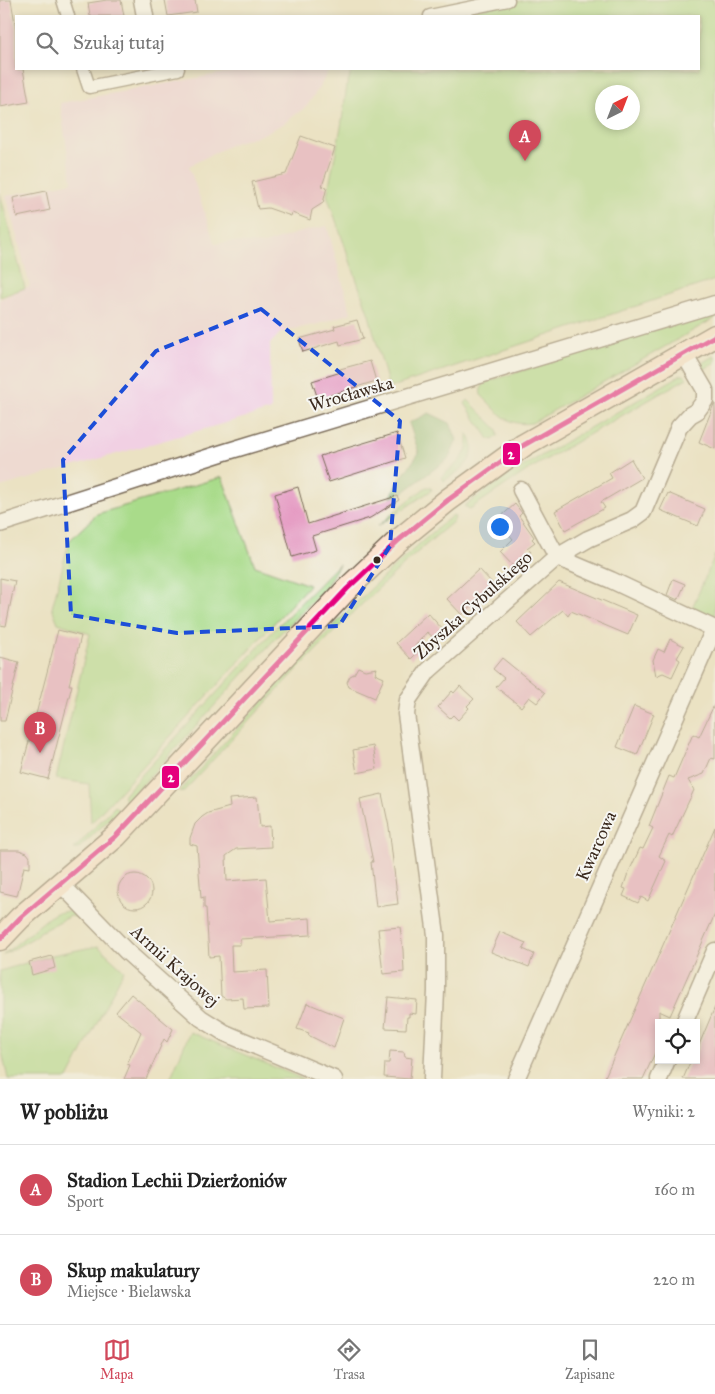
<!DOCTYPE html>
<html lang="pl">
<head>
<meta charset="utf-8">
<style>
	body { margin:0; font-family:"IM FELL Great Primer",serif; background:#f6f6f6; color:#222 }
	.controls { position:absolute; right:15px; bottom:15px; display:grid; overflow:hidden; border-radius:0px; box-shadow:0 2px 8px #0003 }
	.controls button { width:45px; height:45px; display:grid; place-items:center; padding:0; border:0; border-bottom:1px solid #e0e0e0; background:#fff; color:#222; font:25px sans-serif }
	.compass { position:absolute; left:595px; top:85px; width:45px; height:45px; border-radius:50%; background:#fff; box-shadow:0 2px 8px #0003; rotate:42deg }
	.you { position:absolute; left:499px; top:526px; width:18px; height:18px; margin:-12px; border:4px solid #fff; border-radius:50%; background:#1a73e8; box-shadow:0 0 0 8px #1a73e833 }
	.badge { display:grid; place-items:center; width:32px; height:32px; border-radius:50%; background:#d1495b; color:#fff; font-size:16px; font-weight:700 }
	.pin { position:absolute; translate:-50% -41px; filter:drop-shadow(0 1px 2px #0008) }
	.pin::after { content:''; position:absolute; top:26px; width:18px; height:15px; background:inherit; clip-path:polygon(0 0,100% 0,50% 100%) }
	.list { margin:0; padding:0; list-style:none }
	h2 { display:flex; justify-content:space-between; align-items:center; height:65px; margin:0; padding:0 20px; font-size:21px }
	h2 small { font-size:16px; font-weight:400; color:#767676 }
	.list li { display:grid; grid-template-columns:32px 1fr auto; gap:15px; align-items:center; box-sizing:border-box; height:90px; padding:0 20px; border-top:1px solid #e0e0e0 }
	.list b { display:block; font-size:19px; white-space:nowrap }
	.list p { margin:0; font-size:16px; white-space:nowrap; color:#767676 }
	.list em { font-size:16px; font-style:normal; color:#767676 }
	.icon { flex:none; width:28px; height:28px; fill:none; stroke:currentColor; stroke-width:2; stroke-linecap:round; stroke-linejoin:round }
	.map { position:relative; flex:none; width:715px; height:1079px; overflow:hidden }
	.search { position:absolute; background:#fff; box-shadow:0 2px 8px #0003; left:15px; right:15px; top:15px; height:55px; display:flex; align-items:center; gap:12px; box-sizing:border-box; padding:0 18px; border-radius:0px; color:#767676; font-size:19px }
	.sheet { height:245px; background:#fff }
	nav { display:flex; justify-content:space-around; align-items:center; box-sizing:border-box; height:70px; border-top:1px solid #e0e0e0; background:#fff; font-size:14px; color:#767676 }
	nav a { display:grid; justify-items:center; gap:2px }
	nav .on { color:#d1495b }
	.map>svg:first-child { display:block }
	.built { fill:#f1d0e3 }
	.green { fill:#a9db8a; stroke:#728254; fill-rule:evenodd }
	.forest { fill:#86bb76; stroke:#60724a }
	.building { fill:#e59ac2 }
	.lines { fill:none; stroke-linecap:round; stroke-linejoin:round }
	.pedestrian-casing { stroke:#796a58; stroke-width:15 }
	.minor-casing { stroke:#796a58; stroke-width:19 }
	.secondary-casing { stroke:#796a58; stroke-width:25 }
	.pedestrian { stroke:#fff; stroke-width:12 }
	.minor { stroke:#fff; stroke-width:16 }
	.secondary { stroke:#fde4d1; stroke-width:22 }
	.bus-1-casing { stroke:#f6f6f2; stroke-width:9 }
	.bus-1 { stroke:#e5007d; stroke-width:5 }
	.marked { fill:none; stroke:#1d4ed8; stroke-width:4; stroke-dasharray:10 6; stroke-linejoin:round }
	.bus-dot { fill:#3b2a1e; stroke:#f6f6f2; stroke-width:2 }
	.labels { text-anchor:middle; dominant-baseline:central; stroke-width:4; stroke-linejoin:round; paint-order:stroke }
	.street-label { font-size:18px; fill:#3b2a1e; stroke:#f6f6f2 }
	.line-badge { stroke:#f6f6f2; stroke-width:2 }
	.badge-label { font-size:14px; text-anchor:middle; font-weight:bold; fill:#fff }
</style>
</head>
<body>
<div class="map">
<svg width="715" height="1079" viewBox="0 0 715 1079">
	<rect width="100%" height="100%" fill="#f6f6f2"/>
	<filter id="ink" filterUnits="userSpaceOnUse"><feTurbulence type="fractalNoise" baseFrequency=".02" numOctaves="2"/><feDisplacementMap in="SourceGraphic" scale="10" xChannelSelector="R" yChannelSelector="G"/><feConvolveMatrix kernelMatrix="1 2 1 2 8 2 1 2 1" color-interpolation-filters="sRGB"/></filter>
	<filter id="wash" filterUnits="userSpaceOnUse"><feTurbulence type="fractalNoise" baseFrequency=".0096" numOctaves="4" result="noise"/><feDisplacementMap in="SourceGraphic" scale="20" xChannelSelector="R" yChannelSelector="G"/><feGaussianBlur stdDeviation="1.12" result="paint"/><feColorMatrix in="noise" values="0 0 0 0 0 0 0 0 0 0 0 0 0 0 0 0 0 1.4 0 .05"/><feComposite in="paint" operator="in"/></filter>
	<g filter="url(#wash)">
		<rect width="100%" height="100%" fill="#ebe2c3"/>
		<path class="built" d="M246,69H329L322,83L307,106L283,124L261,135L234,143L189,166L215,244L231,242L264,244L297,233L327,226L351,313L318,324L281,332L270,344L271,410L0,487V299L30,286L6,196L72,182L60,103Z"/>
		<g class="green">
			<path d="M526,0H713L715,7V280L389,388L369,315L327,195L341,127L347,85L352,69H699V16H437ZM602,92H632V122H602Z"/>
			<path d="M0,193L25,288L0,297Z"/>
			<path d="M715,311V318L532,423C506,427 498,411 481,395C479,387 484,384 489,381Z"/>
			<path d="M715,355V363L701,371L699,368L700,364Z"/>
			<path d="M681,375H684L687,378L528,470L470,509L464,506L508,475Z"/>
			<path d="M468,400L497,429L498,436L493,440L489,439L466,405L465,403Z"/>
			<path d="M467,433C474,440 474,455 467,463C462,470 451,476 444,481L441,477L443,475C457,464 472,453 467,433Z"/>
			<path d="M222,477L255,566L309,585L91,823L89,784L56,779L90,634L58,623L52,608L69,541L97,514Z"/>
			<path d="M426,487H430L432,490L378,526L403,505Z"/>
			<path d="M453,515L455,517L454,521C356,602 271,698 184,791L179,792C267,696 353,598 453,515Z"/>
			<path d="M715,555V619L692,608Z"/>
			<path d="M339,564L325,588L275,639L126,803L123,796L127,791L274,630Z"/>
			<path d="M115,806L119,810L115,814L78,849H74Z"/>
			<path d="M68,911L78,914L83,918L70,916L40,932L33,938L3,955L49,917L56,913Z"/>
			<path d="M98,946L124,970L68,1079H8L0,1043V971L52,955Z"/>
			<path d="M190,1032L303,1079H170Z"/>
		</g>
		<path class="forest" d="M429,413L450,423L457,440L449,458L389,503L396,485L419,453L409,423Z"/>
		<g id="blocks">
			<g class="building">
				<path d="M0,0H11L16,29V69H23L29,102L0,107Z"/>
				<path d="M107,0H121L124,16H90L88,3Z"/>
				<path d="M165,0H195L197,12L168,16Z"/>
				<path d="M301,136L335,148L322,186L327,187L323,203L312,210L310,220L292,213L291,216L268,208L258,209L252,182L286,174Z"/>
				<path d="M46,191L50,210L17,217L13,198Z"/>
				<path d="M357,320L363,339L340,345L339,341L303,352L299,339L335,329L334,326Z"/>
				<path d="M370,361L376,381L318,399L312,381L341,372L340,369Z"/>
				<path d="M714,404H715V449L699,442Z"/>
				<path d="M397,433L405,458L329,482L320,456Z"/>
				<path d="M631,459L642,478L601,502L605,508L565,530L555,511L612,478L609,473Z"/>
				<path d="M298,487L308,524L397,496L399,500L370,518L312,536L316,550L292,557L275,494Z"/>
				<path d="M668,493L705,509L698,526L660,510Z"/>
				<path d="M515,504L522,513L519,516L534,537L532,539L535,542L527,548L531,552L514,567L500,552L513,539L497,520Z"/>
				<path d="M479,569L494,585L462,615L447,599Z"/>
				<path d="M0,578L15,581L6,626L0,625Z"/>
				<path d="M673,579L685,584L678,600L667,595Z"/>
				<path d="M559,582L637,615L628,635L571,611L568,616L563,610L531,637L517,622Z"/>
				<path d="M428,613L443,630L434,638L427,632L415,646L420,650L411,659L396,643Z"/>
				<path d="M58,630L81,636L69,685H72L48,779L21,772Z"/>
				<path d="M670,639L684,646L677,658L680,660L672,677L663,673L656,676L653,660L658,649L664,652Z"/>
				<path d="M0,657L19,662L5,721H0Z"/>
				<path d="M502,658L545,693L537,703L529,697L521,707L496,687L504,678L493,669Z"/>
				<path d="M358,667L365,670L377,668L375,674L384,678L375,698L349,687L347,682L350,676L354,674Z"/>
				<path d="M460,686L474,699L467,706L469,708L458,720L453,715L450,718L438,707L452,691L454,693Z"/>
				<path d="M715,703V759L711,758L704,774L688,780L694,790L672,837L669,835L659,856L666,861L648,901L641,897L638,903L623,896L626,889L623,888L627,876L640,848L643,849L653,828L649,826L669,776L674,778L693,734L699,737Z"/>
				<path d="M634,706L654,714L637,755L617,747Z"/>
				<path d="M373,746L377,769L357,773L353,750Z"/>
				<path d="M382,794L389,827L398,904L376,907L371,862H373L360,799Z"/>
				<path d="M257,797L260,827L270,826L271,847L236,849L226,856L227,881L266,878L270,921L310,918L311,935L240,939V945H231L232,972L267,970L269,1008L244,1009L243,998L226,999L221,996L219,956L209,957L206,908H204V897L201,898L197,846L190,844V838L195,824L202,817L208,813L230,807L229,799Z"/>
				<path d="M715,827V914L670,1016L659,1011V1044L654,1055L643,1079H604Z"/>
				<path d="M0,850H19L27,853L30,857V868L24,867L17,896L0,892Z"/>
				<circle cx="135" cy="891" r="17"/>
				<path d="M400,927L403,950L404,972L383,974L378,929Z"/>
				<path d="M500,932L526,943L523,949L534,954L529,967L491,952Z"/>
				<path d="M52,956L55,968L32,975L29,962Z"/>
				<path d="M131,994L173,1029L167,1042L164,1039L146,1079H124L130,1065L127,1064L141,1032L116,1012Z"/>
				<path d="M388,997L417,1000L416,1014L409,1013V1017H407L406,1029L385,1028Z"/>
				<path d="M307,1003L344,1018L334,1048L308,1035L309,1033L297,1029Z"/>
				<path d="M715,1007V1079H683L691,1060H696V1052Z"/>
				<path d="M390,1051L404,1052L405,1057L412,1058L410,1079L384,1077L385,1063H389Z"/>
			</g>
		</g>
	</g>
	<g filter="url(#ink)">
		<use href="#blocks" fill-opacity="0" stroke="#796a58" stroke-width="1"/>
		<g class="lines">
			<defs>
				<g id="pedestrian">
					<path d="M63,0L68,16"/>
					<path d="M430,16L508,0"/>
					<path d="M83,69L89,87L178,69"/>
				</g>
				<g id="minor">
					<path d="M142,0L145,16"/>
					<path d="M521,490L557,557L611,580L715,629"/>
					<path d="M0,524L222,453L715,304"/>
					<path d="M61,884L126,951L201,1018L225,1033L334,1079"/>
					<path d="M684,1023L715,951"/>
					<path d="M432,1079L436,991V935L406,714L408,700L428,671L557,557L588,539L632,520L643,512L679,427L690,415L697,411L705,400V390L684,354"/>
					<path d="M516,1079L714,629"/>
					<path d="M659,1079L667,1060"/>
				</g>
				<path id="secondary" d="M0,939L20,918L116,836L347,589L399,540L448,500L524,445L715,336"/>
			</defs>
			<use href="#pedestrian" class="pedestrian-casing"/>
			<use href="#minor" class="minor-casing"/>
			<use href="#secondary" class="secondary-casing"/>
			<use href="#pedestrian" class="pedestrian"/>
			<use href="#minor" class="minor"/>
			<use href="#secondary" class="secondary"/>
			<defs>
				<path id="bus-1" d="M0,939L20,918L116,836L347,589L399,540L448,500L524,445L715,336"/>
			</defs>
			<use href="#bus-1" class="bus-1-casing"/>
			<use href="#bus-1" class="bus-1"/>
		</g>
	</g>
	<path d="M0 0H715V1079H0ZM261,309L400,421L390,546L339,626L177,633L71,615L63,460L156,351Z" fill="#ebe2c3" fill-opacity=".55" fill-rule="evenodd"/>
	<path class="marked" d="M261,309L400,421L390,546L339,626L177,633L71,615L63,460L156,351Z"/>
	<circle class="bus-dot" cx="377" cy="560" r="4.5"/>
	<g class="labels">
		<g class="street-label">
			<text transform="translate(351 394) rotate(-16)">Wrocławska</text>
			<text transform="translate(473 605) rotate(-42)">Zbyszka Cybulskiego</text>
			<text transform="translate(596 846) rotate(-66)">Kwarcowa</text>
			<text transform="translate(175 966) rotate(42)">Armii Krajowej</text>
		</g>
	</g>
	<g class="line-badge">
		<rect x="502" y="442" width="19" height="24" rx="5" fill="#e5007d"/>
		<rect x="161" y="765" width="19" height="24" rx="5" fill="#e5007d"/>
	</g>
	<g class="badge-label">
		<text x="511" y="459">2</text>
		<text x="171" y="782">2</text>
	</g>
</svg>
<div class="controls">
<button><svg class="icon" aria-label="locate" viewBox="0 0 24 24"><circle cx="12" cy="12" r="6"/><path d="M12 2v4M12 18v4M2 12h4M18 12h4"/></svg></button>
</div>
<svg class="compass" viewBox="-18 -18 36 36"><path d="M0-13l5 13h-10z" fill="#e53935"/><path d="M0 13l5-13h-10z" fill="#767676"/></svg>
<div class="you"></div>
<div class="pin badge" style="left:525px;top:161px">A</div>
<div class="pin badge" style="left:40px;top:753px">B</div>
<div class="search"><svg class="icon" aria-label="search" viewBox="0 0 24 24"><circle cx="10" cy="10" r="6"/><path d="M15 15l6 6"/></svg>Szukaj tutaj</div>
</div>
<section class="sheet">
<h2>W pobliżu<small>Wyniki: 2</small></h2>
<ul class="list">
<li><span class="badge">A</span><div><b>Stadion Lechii Dzierżoniów</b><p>Sport</p></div><em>160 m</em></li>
<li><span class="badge">B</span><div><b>Skup makulatury</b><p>Miejsce · Bielawska</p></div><em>220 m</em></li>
</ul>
</section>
<nav>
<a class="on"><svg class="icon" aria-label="map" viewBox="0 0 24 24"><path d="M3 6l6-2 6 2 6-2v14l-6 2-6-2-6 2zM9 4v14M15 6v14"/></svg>Mapa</a>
<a><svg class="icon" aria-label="directions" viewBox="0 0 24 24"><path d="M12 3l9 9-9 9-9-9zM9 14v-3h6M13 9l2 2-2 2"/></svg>Trasa</a>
<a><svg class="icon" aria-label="saved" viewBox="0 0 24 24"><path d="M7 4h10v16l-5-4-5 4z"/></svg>Zapisane</a>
</nav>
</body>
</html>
